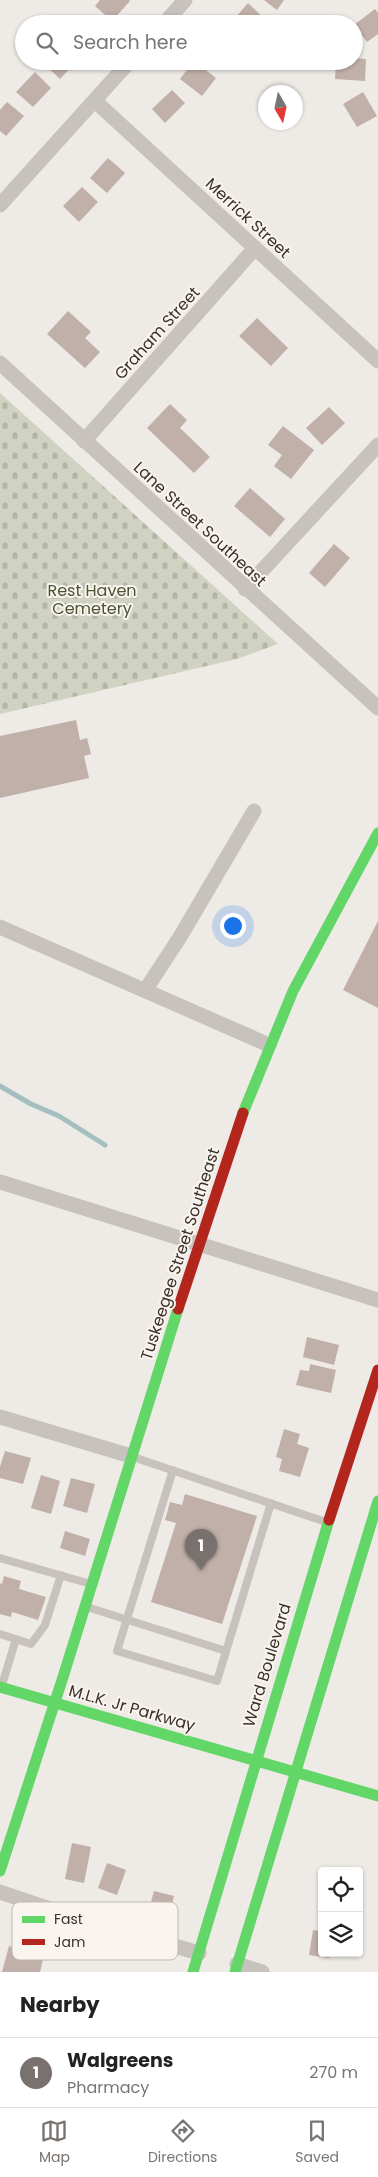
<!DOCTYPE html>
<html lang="en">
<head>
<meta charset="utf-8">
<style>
	body { margin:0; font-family:Poppins,sans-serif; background:#f2f2f2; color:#222 }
	.controls { position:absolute; right:15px; bottom:15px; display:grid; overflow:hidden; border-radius:5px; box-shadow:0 1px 4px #0004 }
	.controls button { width:45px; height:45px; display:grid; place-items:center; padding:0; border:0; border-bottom:1px solid #e0e0e0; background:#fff; color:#222; font:25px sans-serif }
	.compass { position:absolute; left:258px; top:85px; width:45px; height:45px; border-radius:50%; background:#fff; box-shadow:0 1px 4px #0004; rotate:171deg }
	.you { position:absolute; left:232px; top:925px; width:18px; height:18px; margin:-12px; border:4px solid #fff; border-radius:50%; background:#1a73e8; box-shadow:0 0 0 8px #1a73e833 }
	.badge { display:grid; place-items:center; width:32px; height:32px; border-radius:50%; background:#78716d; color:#fff; font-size:16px; font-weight:700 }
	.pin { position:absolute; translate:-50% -41px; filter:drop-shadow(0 1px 2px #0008) }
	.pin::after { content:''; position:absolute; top:26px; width:18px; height:15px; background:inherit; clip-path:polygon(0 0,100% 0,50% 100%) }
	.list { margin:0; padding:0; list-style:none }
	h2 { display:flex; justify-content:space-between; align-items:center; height:65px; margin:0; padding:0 20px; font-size:21px }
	h2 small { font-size:16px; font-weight:400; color:#767676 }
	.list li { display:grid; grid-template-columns:32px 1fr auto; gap:15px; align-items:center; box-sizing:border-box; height:70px; padding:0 20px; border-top:1px solid #e0e0e0 }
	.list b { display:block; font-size:19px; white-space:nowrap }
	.list p { margin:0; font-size:16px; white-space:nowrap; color:#767676 }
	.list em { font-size:16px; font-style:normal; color:#767676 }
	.icon { flex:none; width:28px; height:28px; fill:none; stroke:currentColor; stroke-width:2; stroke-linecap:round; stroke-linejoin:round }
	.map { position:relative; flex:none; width:378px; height:1972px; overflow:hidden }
	.search { position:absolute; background:#fff; box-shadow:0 1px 4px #0004; left:15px; right:15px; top:15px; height:55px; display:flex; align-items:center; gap:12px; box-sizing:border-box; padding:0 18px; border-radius:28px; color:#767676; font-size:19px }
	.sheet { height:135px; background:#fff }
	nav { display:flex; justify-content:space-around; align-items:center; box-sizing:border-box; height:70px; border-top:1px solid #e0e0e0; background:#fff; font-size:14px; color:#767676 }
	nav a { display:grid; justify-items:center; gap:2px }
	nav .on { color:#78716d }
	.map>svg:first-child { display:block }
	.cemetery { fill:url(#cemetery-stones) }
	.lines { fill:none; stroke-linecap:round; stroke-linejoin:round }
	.stream { stroke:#a3bfbf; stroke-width:5 }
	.building { fill:#c1afa9 }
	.lane { stroke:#c8c2be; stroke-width:8 }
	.street { stroke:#c8c2be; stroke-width:15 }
	.fast { stroke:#63d668; stroke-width:11 }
	.jam { stroke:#b3261e; stroke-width:11 }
	.labels { text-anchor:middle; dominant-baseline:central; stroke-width:4; stroke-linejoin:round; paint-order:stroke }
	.street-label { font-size:16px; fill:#39302c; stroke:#faf4ee }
	.park-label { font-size:16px; fill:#495631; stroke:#faf4ee }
	.key { fill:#faf4ee; stroke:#c0b9b4; stroke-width:1 }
	.key-label { font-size:14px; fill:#39302c }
</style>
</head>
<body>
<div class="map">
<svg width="378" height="1972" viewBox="0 0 378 1972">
	<defs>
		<pattern id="cemetery-stones" width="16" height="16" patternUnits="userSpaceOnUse" patternTransform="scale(1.25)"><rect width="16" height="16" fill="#d0d3c1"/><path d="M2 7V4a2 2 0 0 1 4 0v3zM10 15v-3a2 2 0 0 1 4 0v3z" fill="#b3b5a6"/></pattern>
	</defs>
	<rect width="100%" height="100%" fill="#eeeae6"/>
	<path class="cemetery" d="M0,393L278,644L237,659L0,714Z"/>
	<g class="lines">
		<path class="stream" d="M0,1086L31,1104L59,1116L105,1145"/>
	</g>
	<g class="building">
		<path d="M100,0H129L130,1L112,21L95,6Z"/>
		<path d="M264,0H284L277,10Z"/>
		<path d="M248,3L264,18L259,24H230Z"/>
		<path d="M375,9L378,13V34L367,42L354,25Z"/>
		<path d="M86,16L94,24H79Z"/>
		<path d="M354,58L366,59L365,81L335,79L336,61H354Z"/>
		<path d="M41,61H73L75,63L60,79Z"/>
		<path d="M194,61L216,78L202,96L180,79Z"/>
		<path d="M212,61H225L219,68Z"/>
		<path d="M35,72L51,88L33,107L16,92Z"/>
		<path d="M172,90L185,103L165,123L152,109Z"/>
		<path d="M363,92L377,116L357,127L343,104Z"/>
		<path d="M7,102L24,116L6,136L0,131V110Z"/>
		<path d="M108,158L125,173L107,193L90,178Z"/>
		<path d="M82,187L98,202L79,222L63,206Z"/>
		<path d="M68,311L91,332L85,338L100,352L85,368L47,334Z"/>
		<path d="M257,318L288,348L271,366L239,336Z"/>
		<path d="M170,404L187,420L180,428L210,457L194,473L147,428Z"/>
		<path d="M329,407L345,423L322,445L306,428Z"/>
		<path d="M283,426L314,450L291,479L274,466L282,455L268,445Z"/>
		<path d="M250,488L285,519L270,537L234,506Z"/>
		<path d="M334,544L350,558L325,587L309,573Z"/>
		<path d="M76,720L80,740L87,738L91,754L84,756L89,778L0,798V736Z"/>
		<path d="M378,921V1008L343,990Z"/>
		<path d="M307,1337L339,1345L334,1365L303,1357Z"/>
		<path d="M310,1364L336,1370L331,1393L296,1385L300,1370L309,1371Z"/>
		<path d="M284,1429L300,1434L297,1444L309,1448L300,1477L279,1471L282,1459L276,1457Z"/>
		<path d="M5,1451L31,1458L23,1484L0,1478V1467Z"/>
		<path d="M41,1475L60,1481L51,1514L31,1508Z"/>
		<path d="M71,1478L95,1484L87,1513L63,1506Z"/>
		<path d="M185,1494L257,1516L222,1624L151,1602L176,1523L165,1520L170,1502L182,1505Z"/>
		<path d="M65,1531L90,1539L85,1556L60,1548Z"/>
		<path d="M4,1576L21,1581L19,1589L46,1597L38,1620L12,1612L11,1617L0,1614V1583L2,1584Z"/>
		<path d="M72,1843L91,1847L84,1883L65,1879Z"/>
		<path d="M107,1863L126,1870L117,1895L98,1888Z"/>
		<path d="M154,1891L174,1896L167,1925L146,1920Z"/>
		<path d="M313,1930L322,1931V1953H330L329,1958L309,1955Z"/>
		<path d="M9,1946L44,1955L40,1972H2Z"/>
	</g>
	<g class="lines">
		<g class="lane">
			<path d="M133,1457L323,1521"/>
			<path d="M173,1470L117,1651L217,1681L271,1503"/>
			<path d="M0,1558L91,1584"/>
			<path d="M87,1607L226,1651"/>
			<path d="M0,1634L31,1644L45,1625L61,1575"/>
			<path d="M2,1685L16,1639"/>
		</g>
		<g class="street">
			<path d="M164,24L185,0"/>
			<path d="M95,101L378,361"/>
			<path d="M0,205L130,61"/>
			<path d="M0,363L378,708"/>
			<path d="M84,441L255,248"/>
			<path d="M245,589L378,445"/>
			<path d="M0,927L269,1045"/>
			<path d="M146,989L180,937L254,811"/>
			<path d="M0,1182L378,1300"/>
			<path d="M0,1417L131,1456"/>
			<path d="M0,1892L74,1917L199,1953"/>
			<path d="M237,1964L262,1972"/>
		</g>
		<g class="fast">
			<path d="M243,1113L293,991L378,833"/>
			<path d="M0,1687L378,1796"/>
			<path d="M0,1871L63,1677L178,1309"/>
			<path d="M193,1972L329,1520"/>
			<path d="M235,1972L378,1501"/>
		</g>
		<g class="jam">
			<path d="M178,1309L243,1113"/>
			<path d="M329,1520L378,1370"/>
		</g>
	</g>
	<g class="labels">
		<g class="street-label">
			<text transform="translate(248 218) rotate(43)">Merrick Street</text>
			<text transform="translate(157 333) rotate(-48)">Graham Street</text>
			<text transform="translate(200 524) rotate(43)">Lane Street Southeast</text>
			<text transform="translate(180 1254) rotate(-72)">Tuskeegee Street Southeast</text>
			<text transform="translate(267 1665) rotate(-73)">Ward Boulevard</text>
			<text transform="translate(132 1708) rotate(16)">M.L.K. Jr Parkway</text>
		</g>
		<g class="park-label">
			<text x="92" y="590">Rest Haven<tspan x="92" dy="18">Cemetery</tspan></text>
		</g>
	</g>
	<rect x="12" y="1902" width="166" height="58" rx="8" class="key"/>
	<rect x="22" y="1916" width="23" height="7" fill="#63d668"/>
	<rect x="22" y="1939" width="23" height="6" fill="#b3261e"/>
	<g class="key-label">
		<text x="54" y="1924">Fast</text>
		<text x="54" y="1947">Jam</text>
	</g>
</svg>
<div class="controls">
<button><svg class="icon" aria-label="locate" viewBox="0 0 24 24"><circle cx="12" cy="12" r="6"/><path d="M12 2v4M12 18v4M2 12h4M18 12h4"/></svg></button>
<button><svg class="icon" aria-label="layers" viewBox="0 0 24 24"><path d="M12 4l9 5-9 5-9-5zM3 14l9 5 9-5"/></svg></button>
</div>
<svg class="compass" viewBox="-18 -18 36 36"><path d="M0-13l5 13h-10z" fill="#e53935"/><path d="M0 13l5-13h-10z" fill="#767676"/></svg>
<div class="you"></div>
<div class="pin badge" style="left:201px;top:1570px">1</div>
<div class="search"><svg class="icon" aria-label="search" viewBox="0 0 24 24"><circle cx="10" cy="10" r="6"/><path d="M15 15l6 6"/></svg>Search here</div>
</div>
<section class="sheet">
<h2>Nearby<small></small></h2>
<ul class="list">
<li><span class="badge">1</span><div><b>Walgreens</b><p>Pharmacy</p></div><em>270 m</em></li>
</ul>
</section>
<nav>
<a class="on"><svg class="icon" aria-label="map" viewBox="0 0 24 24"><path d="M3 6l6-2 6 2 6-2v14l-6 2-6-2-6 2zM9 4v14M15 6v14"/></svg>Map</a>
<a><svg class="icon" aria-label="directions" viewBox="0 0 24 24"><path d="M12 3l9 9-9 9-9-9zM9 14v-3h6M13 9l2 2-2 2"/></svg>Directions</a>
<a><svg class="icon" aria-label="saved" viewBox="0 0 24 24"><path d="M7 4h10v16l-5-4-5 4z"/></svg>Saved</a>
</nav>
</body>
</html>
